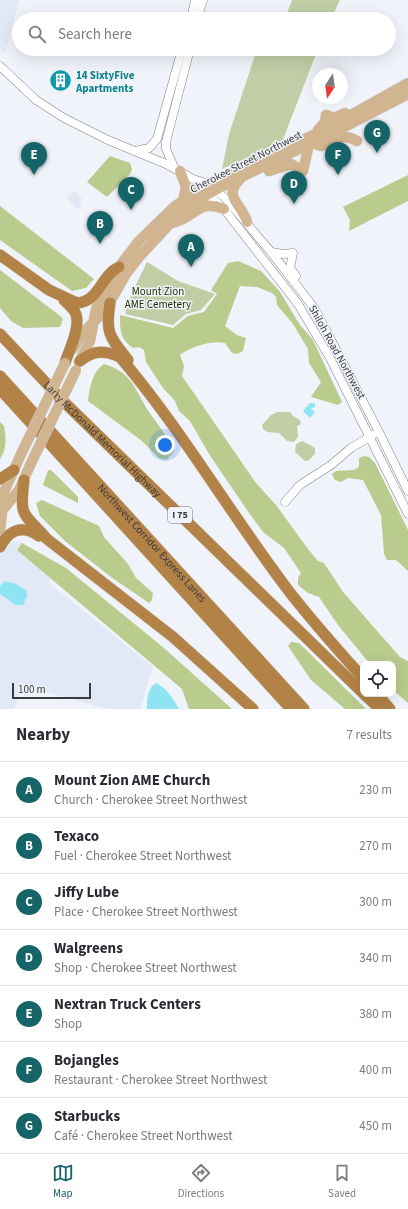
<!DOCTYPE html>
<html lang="en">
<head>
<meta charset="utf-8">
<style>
	body { margin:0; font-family:"Source Sans 3",sans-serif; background:#f2f2f3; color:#2b2b33 }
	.controls { position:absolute; right:12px; bottom:12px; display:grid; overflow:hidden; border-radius:8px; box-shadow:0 4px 16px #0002 }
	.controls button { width:36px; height:36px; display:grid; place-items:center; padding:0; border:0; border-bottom:1px solid #e1e1e2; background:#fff; color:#2b2b33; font:20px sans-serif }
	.compass { position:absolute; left:312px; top:68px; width:36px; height:36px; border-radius:50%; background:#fff; box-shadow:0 4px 16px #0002; rotate:193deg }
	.scale { position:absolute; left:12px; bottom:10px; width:79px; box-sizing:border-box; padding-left:4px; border:2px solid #3a3b3d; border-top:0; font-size:11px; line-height:14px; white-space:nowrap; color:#3a3b3d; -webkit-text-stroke:3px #f0f3f9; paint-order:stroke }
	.you { position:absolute; left:165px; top:445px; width:14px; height:14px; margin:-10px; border:3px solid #fff; border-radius:50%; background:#1a73e8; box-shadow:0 0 0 6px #1a73e833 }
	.badge { display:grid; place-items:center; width:26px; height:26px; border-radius:50%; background:#156467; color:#fff; font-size:13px; font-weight:700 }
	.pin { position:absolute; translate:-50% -33px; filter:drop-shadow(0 1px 2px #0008) }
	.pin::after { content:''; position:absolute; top:21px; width:14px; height:12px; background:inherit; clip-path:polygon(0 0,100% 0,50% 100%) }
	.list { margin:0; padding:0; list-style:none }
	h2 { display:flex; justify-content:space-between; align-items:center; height:52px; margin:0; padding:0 16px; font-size:17px }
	h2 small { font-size:13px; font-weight:400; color:#7c7c81 }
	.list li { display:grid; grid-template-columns:26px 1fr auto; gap:12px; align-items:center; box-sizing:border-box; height:56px; padding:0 16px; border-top:1px solid #e1e1e2 }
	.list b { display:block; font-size:15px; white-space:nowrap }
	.list p { margin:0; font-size:13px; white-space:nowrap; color:#7c7c81 }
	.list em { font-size:13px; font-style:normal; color:#7c7c81 }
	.icon { flex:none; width:22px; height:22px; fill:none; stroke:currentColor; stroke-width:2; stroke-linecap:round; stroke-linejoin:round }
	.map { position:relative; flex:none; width:408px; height:709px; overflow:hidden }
	.search { position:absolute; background:#fff; box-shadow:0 4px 16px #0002; left:12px; right:12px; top:12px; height:44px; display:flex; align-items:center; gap:10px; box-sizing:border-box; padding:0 14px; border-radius:22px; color:#7c7c81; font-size:15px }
	.sheet { height:444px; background:#fff }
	nav { display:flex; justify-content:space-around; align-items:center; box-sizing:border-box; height:56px; border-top:1px solid #e1e1e2; background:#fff; font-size:11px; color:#7c7c81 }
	nav a { display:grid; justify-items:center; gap:2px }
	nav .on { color:#156467 }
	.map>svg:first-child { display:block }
	.built { fill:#e2e9f6 }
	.green { fill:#c1cea5 }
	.forest { fill:#b9cb8d }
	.water { fill:#8fe4f4 }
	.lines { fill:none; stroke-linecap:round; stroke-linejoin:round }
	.minor-casing { stroke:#7f8287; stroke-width:9 }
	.major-casing { stroke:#d0d0d0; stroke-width:11 }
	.highway-casing { stroke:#d0d0d0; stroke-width:12 }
	.minor { stroke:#fff; stroke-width:8 }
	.major { stroke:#d1b490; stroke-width:10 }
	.highway { stroke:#b38246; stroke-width:11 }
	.major-bridge-casing { stroke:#d0d0d0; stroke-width:11; stroke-linecap:butt }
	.major-bridge { stroke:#d1b490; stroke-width:10 }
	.labels { text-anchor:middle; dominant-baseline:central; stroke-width:3; stroke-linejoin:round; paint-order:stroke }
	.shield { fill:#f0f3f9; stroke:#717275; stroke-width:1 }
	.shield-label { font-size:10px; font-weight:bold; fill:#3a3b3d }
	.culture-label { font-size:11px; font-weight:bold; fill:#0d838f; stroke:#f0f3f9; text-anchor:start }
	.street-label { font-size:11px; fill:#3a3b3d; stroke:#f0f3f9 }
	.park-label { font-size:11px; fill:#252e00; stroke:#f0f3f9 }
</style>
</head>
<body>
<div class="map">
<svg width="408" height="709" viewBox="0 0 408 709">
	<rect width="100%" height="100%" fill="#f0f3f9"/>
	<g class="built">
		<path d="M0,0H19L5,54L0,49Z"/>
		<path d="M74,190L82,199L80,202L82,205L77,209L67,198Z"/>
		<path d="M20,541L53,568L49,583L153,667L140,709H108L41,691L19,693L14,709H0V555L5,543Z"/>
	</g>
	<g class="green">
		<path d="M292,0H340L331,19H266L269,12L285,18Z"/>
		<path d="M257,49H318L282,142L222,169L229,134Z"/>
		<path d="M147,262L178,281L215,294L201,310L186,314L173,325L125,314L132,293Z"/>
		<path d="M277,412H290L293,416L300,420L301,424L297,426L298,437L294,442L287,441L279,433L267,432L263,429L262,425L271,415Z"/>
		<path d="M302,441L315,448V454L308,461H305L295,452L296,444Z"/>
	</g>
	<g class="forest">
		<path d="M110,156L130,163L132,169L130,174L107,197L87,182Z"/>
		<path d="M408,175V201L349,231L350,220L343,207Z"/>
		<path d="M0,206L94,279L86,288L72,291L0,240Z"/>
		<path d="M238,261L261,271L280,292L300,325L313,340L342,402L338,405L311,397L321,382L309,363L308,349L293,324L277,305L276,297L272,293L257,287L240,286L225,326L237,335L246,338L243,351L237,354L232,353L225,343C212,340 190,347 180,355L184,366L182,376L256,483L276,505L308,549L318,561L324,563L343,592L400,657L408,661V703L393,690V664H370L338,625L319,597L308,593L298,585V578L301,573L284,548L263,532L249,513L209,454L190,421L179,411L175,401L163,388L146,362L144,350L139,347L133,348C120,339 120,330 120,315L173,328L188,316L204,312L217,294L211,290L228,263Z"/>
		<path d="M0,270L59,315L63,319L60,327L23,328L11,321L0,308Z"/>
		<path d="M104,364C132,372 135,390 149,412C158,425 167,436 175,451L166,460L159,458L142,441L88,401C90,387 92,372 104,364Z"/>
		<path d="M0,422L4,426C6,438 7,448 0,459Z"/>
		<path d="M364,456L369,457L375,463L408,530V571L396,560H387L384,554L381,515L363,480L348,478L341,482L335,480L332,474L336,471L354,470L359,467V458Z"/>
		<path d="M48,470H51L78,497V503L43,485Z"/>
		<path d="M42,500L99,526L104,537L128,564L136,578L153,593L152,600L149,603L111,577L65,541L40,516L36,503Z"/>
		<path d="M22,543L66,568L164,648L232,709H189L182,689L17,550Z"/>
		<path d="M291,642L299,643L366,709H345L311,680L288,646Z"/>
	</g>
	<g class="water">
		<path d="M310,403H315V407L311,409L315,412L310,418L303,411Z"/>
		<path d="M5,581L16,584L26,590L27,596L23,605H16L0,594V586Z"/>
		<path d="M156,683C166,687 174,700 179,709H147C147,700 147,688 156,683Z"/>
	</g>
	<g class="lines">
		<defs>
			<g id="minor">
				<path d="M191,19L195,0"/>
				<path d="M197,19L203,0"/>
				<path d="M0,66L36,100L64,118L108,140L166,164L193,179L209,184L226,199L271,252L315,309L379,432L408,491"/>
				<path d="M135,151L149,148L157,139L182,49"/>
				<path d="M174,167L166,149V142L190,49"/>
				<path d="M205,191L224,209L298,304L330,358L408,514"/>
				<path d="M271,252L283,254L293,253L290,268L296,276"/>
				<path d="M285,502L300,485L331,465L351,448L373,435"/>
			</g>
			<g id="major">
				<path d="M318,130L325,122L326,115L334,118L345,113"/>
				<path d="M321,139L408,94"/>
				<path d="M312,143L321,146C334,140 343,132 357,141"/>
				<path d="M180,171L186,187L183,202"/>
				<path d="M269,171L291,164L303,171L309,144"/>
				<path d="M240,179C222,197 242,204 247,222"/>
				<path d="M171,223C196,219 196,198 224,209"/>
				<path d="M73,349L82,334L106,309L126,274L139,257L179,214L193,203L221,187L303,147"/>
				<path d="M79,362L90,341L96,309L119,267L138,242L175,206L209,184L324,130L408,83"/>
				<path d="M1,512L19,490L32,461"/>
				<path d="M0,532L4,492L22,452"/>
			</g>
			<g id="highway">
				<path d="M0,255L49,290L77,303C99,302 101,275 119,267"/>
				<path d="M64,300C68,304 72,307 75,312C82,325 69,350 65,363"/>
				<path d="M110,303C105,334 110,337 128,360"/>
				<path id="s1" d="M0,334L65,403L363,693"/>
				<path d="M80,361C93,350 105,350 120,357C181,429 228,510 285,586C309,618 336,648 363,678"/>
				<path id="s2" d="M0,376L304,709"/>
				<path d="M0,389L291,709"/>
				<path d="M0,479L14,470"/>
				<path d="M24,480C19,520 24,512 47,539L173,637L253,709"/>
				<path d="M0,547C9,530 22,524 39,536"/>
				<path d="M364,694L380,709"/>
				<path d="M377,694L390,709"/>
			</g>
		</defs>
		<use href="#minor" class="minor-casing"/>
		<use href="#major" class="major-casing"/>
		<use href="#highway" class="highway-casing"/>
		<use href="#minor" class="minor"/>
		<use href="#major" class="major"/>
		<use href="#highway" class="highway"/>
		<defs>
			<g id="major-bridge">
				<path d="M22,452L65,363"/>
				<path d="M32,461L76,370"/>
			</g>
		</defs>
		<use href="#major-bridge" class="major-bridge-casing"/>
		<use href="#major-bridge" class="major-bridge"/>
	</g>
	<defs>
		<symbol id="building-disc" viewBox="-11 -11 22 22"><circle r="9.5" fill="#0f9aa8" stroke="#f0f3f9"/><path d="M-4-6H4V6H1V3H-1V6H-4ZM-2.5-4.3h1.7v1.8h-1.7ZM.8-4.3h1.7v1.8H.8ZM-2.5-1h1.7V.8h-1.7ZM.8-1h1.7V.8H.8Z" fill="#fff"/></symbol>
	</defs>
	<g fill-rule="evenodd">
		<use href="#building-disc" x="48" y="68" width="25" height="25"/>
	</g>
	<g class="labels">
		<rect class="shield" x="168" y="507" width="24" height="16" rx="3"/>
		<g class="shield-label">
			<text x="180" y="515">I 75</text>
		</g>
		<g class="culture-label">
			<text x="76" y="75">14 SixtyFive<tspan x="76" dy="13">Apartments</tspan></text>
		</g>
		<g class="street-label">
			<text transform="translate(246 162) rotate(-27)">Cherokee Street Northwest</text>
			<text transform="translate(337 352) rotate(61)">Shiloh Road Northwest</text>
			<text stroke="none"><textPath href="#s1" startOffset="147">Larry McDonald Memorial Highway</textPath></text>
			<text stroke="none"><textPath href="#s2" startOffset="226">Northwest Corridor Express Lanes</textPath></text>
		</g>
		<g class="park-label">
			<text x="158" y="291">Mount Zion<tspan x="158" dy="13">AME Cemetery</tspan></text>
		</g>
	</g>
</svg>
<div class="controls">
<button><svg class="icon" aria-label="locate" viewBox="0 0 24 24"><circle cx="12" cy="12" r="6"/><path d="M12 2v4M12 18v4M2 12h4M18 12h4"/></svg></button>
</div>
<svg class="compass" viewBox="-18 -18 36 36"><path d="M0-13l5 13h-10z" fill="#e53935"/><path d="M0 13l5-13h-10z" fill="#7c7c81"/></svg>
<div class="scale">100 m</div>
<div class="you"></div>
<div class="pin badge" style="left:191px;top:267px">A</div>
<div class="pin badge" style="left:100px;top:244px">B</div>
<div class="pin badge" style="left:131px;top:210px">C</div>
<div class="pin badge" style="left:294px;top:204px">D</div>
<div class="pin badge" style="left:34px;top:175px">E</div>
<div class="pin badge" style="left:338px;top:175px">F</div>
<div class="pin badge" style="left:377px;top:153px">G</div>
<div class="search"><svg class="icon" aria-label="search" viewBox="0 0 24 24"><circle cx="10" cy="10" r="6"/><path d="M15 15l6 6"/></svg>Search here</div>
</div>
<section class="sheet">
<h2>Nearby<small>7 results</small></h2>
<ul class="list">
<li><span class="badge">A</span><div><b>Mount Zion AME Church</b><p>Church · Cherokee Street Northwest</p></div><em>230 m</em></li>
<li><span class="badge">B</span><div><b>Texaco</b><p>Fuel · Cherokee Street Northwest</p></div><em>270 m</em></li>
<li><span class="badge">C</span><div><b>Jiffy Lube</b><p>Place · Cherokee Street Northwest</p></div><em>300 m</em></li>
<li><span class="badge">D</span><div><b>Walgreens</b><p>Shop · Cherokee Street Northwest</p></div><em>340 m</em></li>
<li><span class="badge">E</span><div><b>Nextran Truck Centers</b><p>Shop</p></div><em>380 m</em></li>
<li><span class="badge">F</span><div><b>Bojangles</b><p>Restaurant · Cherokee Street Northwest</p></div><em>400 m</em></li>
<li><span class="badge">G</span><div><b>Starbucks</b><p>Café · Cherokee Street Northwest</p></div><em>450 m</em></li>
</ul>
</section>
<nav>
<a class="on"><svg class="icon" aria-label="map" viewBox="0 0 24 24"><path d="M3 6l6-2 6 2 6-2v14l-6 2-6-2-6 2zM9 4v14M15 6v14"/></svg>Map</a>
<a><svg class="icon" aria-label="directions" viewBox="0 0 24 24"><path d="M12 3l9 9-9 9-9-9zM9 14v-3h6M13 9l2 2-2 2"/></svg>Directions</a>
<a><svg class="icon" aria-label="saved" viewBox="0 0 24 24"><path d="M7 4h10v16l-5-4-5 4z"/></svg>Saved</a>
</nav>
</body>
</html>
